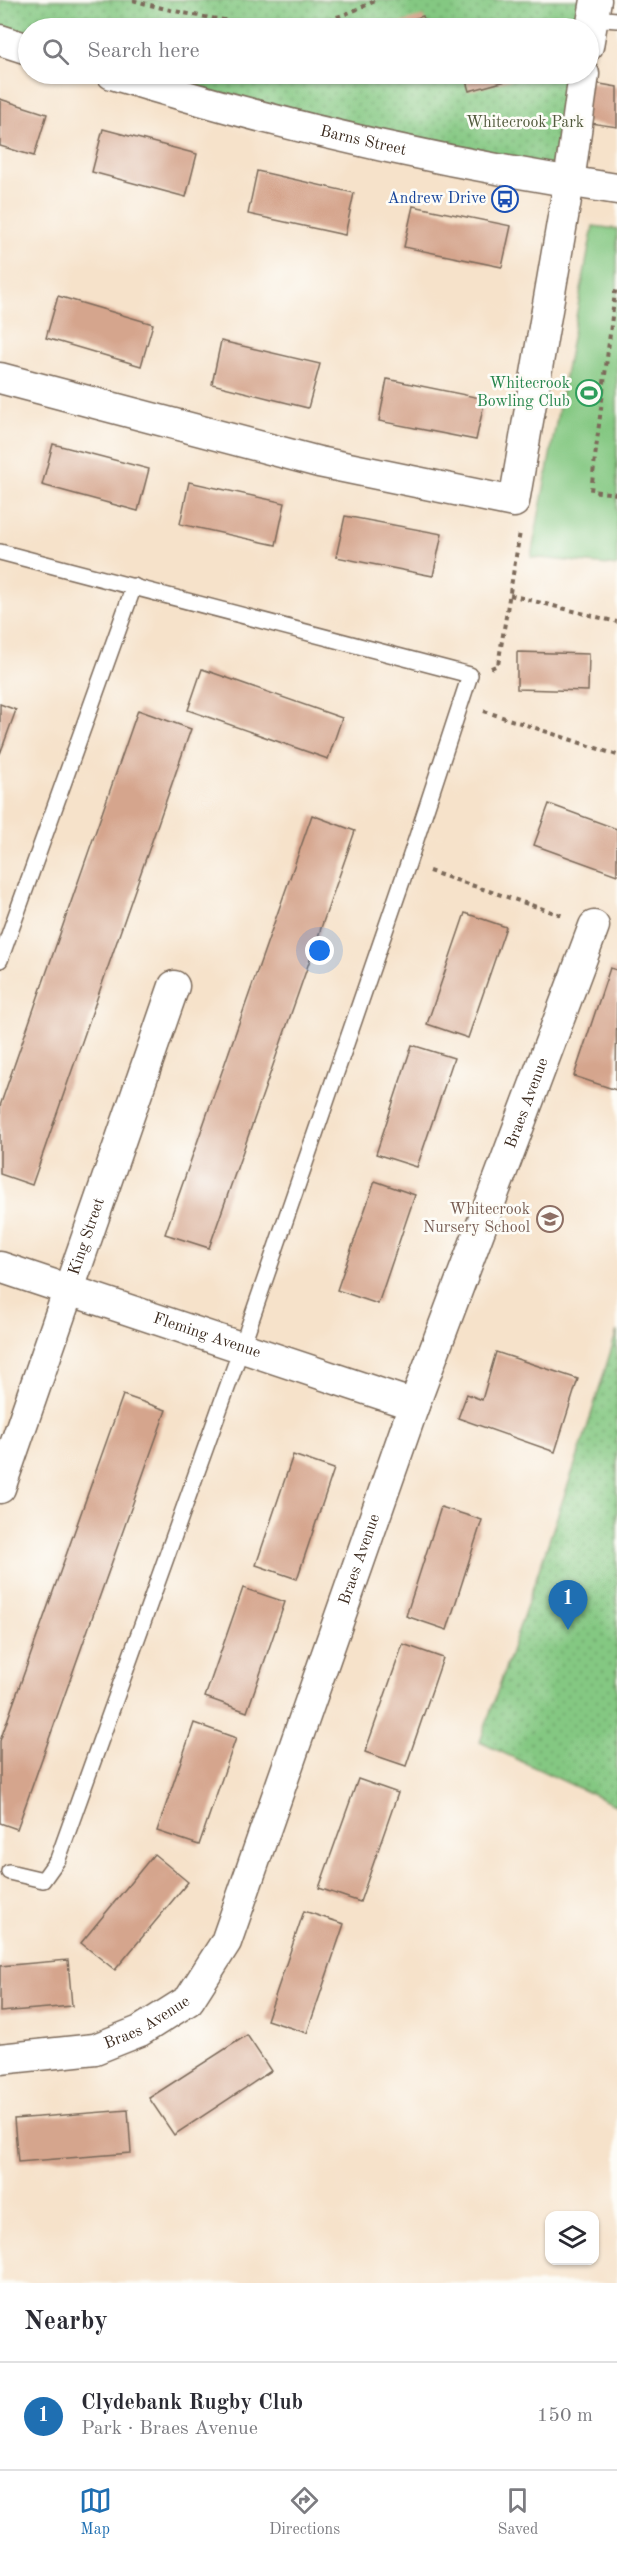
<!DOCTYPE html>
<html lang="en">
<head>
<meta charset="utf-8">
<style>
	body { margin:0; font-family:"Old Standard TT",serif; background:#f2f2f3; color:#2b2b33 }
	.controls { position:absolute; right:18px; bottom:18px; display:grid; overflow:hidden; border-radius:12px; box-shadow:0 2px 4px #0004 }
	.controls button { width:54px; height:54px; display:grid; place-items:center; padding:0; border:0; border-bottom:2px solid #e1e1e2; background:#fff; color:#2b2b33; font:30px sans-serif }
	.you { position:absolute; left:320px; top:951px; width:21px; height:21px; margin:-15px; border:4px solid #fff; border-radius:50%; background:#1a73e8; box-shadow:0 0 0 9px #1a73e833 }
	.badge { display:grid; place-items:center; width:39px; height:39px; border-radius:50%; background:#1f6fb2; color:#fff; font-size:20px; font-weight:700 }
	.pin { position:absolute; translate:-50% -50px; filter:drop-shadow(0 2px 3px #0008) }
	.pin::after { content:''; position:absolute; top:32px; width:21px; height:18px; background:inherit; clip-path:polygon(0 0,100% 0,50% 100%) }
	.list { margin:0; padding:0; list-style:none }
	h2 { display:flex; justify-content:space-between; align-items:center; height:78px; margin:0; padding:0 24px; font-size:26px }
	h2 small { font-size:20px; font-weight:400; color:#7c7c81 }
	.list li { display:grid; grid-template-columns:39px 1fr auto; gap:18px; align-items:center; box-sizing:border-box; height:108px; padding:0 24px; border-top:2px solid #e1e1e2 }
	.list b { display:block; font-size:22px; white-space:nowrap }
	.list p { margin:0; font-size:20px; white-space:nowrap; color:#7c7c81 }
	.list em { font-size:20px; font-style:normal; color:#7c7c81 }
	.icon { flex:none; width:33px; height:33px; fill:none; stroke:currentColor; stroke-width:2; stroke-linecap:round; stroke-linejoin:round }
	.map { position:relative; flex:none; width:617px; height:2283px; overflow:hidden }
	.search { position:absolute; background:#fff; box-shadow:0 2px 4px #0004; left:18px; right:18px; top:18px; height:66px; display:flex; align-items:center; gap:15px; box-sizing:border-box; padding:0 21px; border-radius:33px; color:#7c7c81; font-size:22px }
	.sheet { height:186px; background:#fff }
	nav { display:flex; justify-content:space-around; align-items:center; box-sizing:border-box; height:84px; border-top:2px solid #e1e1e2; background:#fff; font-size:16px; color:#7c7c81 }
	nav a { display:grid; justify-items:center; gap:3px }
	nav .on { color:#1f6fb2 }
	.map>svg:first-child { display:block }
	.park { fill:url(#park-dots); stroke:#607950; stroke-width:1.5 }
	.pitch { fill:#84c882; stroke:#607950; stroke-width:1.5 }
	.building { fill:#d5a58d }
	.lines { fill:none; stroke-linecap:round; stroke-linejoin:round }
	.service-casing { stroke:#7c6a5a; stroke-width:18 }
	.minor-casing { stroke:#7c6a5a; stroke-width:33 }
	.path { stroke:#7c6a5a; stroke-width:4; stroke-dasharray:4.5 4.5; stroke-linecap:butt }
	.service { stroke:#fff; stroke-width:15 }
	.minor { stroke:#fff; stroke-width:30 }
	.labels { text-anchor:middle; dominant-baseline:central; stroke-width:5; stroke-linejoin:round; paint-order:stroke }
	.park-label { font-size:16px; fill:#51593c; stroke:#fdfcf7 }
	.street-label { font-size:16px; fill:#3b2a1e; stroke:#fdfcf7 }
	.transit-label { font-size:16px; fill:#164399; stroke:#fdfcf7; text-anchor:end }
	.leisure-label { font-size:16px; fill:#27864d; stroke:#fdfcf7; text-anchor:end }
	.education-label { font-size:16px; fill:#785e54; stroke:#fdfcf7; text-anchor:end }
</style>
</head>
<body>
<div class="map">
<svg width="617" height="2283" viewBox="0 0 617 2283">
	<defs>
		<pattern id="park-dots" width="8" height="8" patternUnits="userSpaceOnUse" patternTransform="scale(1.5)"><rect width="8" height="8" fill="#84c882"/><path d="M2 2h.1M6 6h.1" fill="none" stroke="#6da36a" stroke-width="1.8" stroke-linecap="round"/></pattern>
	</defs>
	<rect width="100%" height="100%" fill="#fdfcf7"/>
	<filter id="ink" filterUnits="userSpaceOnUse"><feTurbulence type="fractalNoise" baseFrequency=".0167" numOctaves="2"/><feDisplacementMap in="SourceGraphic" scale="12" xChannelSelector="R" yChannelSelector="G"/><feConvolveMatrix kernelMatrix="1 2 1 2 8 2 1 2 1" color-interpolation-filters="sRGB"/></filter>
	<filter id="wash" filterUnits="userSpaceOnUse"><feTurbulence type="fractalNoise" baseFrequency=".008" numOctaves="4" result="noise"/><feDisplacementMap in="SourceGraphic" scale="24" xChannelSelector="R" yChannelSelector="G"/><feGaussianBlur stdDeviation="1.35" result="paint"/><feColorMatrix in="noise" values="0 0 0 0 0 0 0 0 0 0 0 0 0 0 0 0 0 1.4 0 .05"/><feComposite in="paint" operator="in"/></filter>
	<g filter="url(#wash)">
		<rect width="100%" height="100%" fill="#f6e2ca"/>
		<g class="park">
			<path d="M0,0H596L588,28H28V54L0,46Z"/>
			<path d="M91,74H584L569,182Z"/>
			<path d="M617,1331V1806L480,1742L582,1444Z"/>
		</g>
		<path class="pitch" d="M593,226L617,229V566L531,557Z"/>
		<g id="blocks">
			<g class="building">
				<path d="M423,16L427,28H385Z"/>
				<path d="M464,74H532L469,91Z"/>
				<path d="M583,81L617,87V127L577,121Z"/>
				<path d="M0,99L47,114L34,156L0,146Z"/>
				<path d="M103,129L197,154L186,197L92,172Z"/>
				<path d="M257,171L354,193L345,235L248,214Z"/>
				<path d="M413,206L511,226L502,267L404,247Z"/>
				<path d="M58,296L153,324L141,366L46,338Z"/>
				<path d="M221,341L320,364L308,408L212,384Z"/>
				<path d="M387,379L485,399L476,440L379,421Z"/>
				<path d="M53,444L149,469L138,511L42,485Z"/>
				<path d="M189,482L285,503L276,545L180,524Z"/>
				<path d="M345,516L442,534L433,576L336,557Z"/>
				<path d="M517,652L589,654L588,691L517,689Z"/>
				<path d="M202,669L342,718L328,759L188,710Z"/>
				<path d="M0,704L16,710L0,754Z"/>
				<path d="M138,710L191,729L32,1185L0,1174V1106Z"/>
				<path d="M549,804L617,829V875L534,845Z"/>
				<path d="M312,815L355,831L209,1248L165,1234Z"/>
				<path d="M465,913L506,927L468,1038L427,1024Z"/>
				<path d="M610,968L617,970L616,1090L574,1076Z"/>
				<path d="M412,1045L454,1058L417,1167L376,1154Z"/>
				<path d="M375,1181L415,1195L378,1304L337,1290Z"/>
				<path d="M496,1352L578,1379L555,1452L458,1418L467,1394L482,1400Z"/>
				<path d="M123,1395L166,1410L17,1829L0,1823V1741Z"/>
				<path d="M293,1455L334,1469L297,1579L256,1565Z"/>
				<path d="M441,1507L482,1520L447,1630L406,1616Z"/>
				<path d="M243,1588L285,1602L247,1712L205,1697Z"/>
				<path d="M403,1644L443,1658L406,1766L365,1752Z"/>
				<path d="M194,1723L236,1738L199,1845L157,1831Z"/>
				<path d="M358,1779L398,1793L360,1902L319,1888Z"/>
				<path d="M154,1854L188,1882L115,1970L81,1943Z"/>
				<path d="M304,1911L344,1924L307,2033L267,2020Z"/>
				<path d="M68,1960L72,2006L0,2012V1966Z"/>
				<path d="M247,2035L271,2071L174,2135L149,2098Z"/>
				<path d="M128,2110L131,2153L18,2162L14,2119Z"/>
			</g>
		</g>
	</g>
	<g filter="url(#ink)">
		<use href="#blocks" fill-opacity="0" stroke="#7c6a5a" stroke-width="1.5"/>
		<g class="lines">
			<defs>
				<g id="service">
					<path d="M593,18L617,20"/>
					<path d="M0,552L470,675L408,864L241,1349L58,1859L43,1880L9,1872"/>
					<path d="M0,960L134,586"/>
				</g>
				<g id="minor">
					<path d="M0,40L28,49"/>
					<path d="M588,46L596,0"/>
					<path id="s1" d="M112,74C276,125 447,164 617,189"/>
					<path d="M0,378L319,462L514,502L569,182L584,74"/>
					<path id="s2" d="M0,1267L414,1405"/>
					<path id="s3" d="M0,1488L174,986"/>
					<path id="s4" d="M0,2059L95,2049L140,2031L189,2000L226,1942L414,1405L594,926"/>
				</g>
			</defs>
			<use href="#service" class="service-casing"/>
			<use href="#minor" class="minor-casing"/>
			<g class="path">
				<path d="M133,0C181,15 267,31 316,22C337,19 358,9 377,0"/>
				<path d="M617,293L615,292L591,491L617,494"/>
				<path d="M510,595L617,622"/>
				<path d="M491,668L498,665L520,532"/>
				<path d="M484,711L617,755"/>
				<path d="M429,871L564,916"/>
			</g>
			<use href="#service" class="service"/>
			<use href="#minor" class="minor"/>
		</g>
	</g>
	<defs>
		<symbol id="bus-ring" viewBox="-11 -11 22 22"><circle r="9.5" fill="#fdfcf7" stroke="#1a4fb4" stroke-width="1.5"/><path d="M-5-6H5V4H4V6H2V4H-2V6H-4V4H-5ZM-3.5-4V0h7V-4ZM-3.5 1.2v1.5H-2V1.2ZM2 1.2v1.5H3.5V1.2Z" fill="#1a4fb4"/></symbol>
		<symbol id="stadium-ring" viewBox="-11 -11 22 22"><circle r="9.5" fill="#fdfcf7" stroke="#2e9e5b" stroke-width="1.5"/><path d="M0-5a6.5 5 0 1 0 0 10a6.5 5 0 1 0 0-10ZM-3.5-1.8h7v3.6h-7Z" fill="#2e9e5b"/></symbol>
		<symbol id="school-ring" viewBox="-11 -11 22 22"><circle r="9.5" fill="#fdfcf7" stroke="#8d6e63" stroke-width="1.5"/><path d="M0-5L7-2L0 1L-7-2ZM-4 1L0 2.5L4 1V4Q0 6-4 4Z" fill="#8d6e63"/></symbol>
	</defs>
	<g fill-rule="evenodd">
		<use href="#bus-ring" x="490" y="184" width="30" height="30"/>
		<use href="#stadium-ring" x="574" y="378" width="30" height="30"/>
		<use href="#school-ring" x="535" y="1204" width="30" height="30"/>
	</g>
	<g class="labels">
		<g class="park-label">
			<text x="525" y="123">Whitecrook Park</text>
		</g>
		<g class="street-label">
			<text stroke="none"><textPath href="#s1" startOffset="260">Barns Street</textPath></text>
			<text stroke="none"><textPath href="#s4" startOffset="1162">Braes Avenue</textPath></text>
			<text stroke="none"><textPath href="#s3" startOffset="266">King Street</textPath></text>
			<text stroke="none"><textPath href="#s2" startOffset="218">Fleming Avenue</textPath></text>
			<text stroke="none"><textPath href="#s4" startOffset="676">Braes Avenue</textPath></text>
			<text stroke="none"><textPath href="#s4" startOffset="154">Braes Avenue</textPath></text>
		</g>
		<g class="transit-label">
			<text x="486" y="199">Andrew Drive</text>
		</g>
		<g class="leisure-label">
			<text x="570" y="384">Whitecrook<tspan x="570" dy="18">Bowling Club</tspan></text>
		</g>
		<g class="education-label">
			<text x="530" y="1210">Whitecrook<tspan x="530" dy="18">Nursery School</tspan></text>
		</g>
	</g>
</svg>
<div class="controls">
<button><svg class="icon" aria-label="layers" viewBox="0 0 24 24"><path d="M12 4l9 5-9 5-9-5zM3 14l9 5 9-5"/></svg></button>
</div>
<div class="you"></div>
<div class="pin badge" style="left:568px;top:1630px">1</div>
<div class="search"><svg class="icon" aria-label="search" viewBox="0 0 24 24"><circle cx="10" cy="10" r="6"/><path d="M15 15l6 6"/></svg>Search here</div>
</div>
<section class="sheet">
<h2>Nearby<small></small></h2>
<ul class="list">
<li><span class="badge">1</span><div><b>Clydebank Rugby Club</b><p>Park · Braes Avenue</p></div><em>150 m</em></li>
</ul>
</section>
<nav>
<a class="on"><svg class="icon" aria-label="map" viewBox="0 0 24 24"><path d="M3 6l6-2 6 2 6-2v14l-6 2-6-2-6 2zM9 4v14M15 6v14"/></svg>Map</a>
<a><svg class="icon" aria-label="directions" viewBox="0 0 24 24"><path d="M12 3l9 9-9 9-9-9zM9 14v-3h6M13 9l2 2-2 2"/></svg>Directions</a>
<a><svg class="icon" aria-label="saved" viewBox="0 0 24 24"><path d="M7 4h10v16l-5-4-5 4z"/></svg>Saved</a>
</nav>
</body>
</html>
